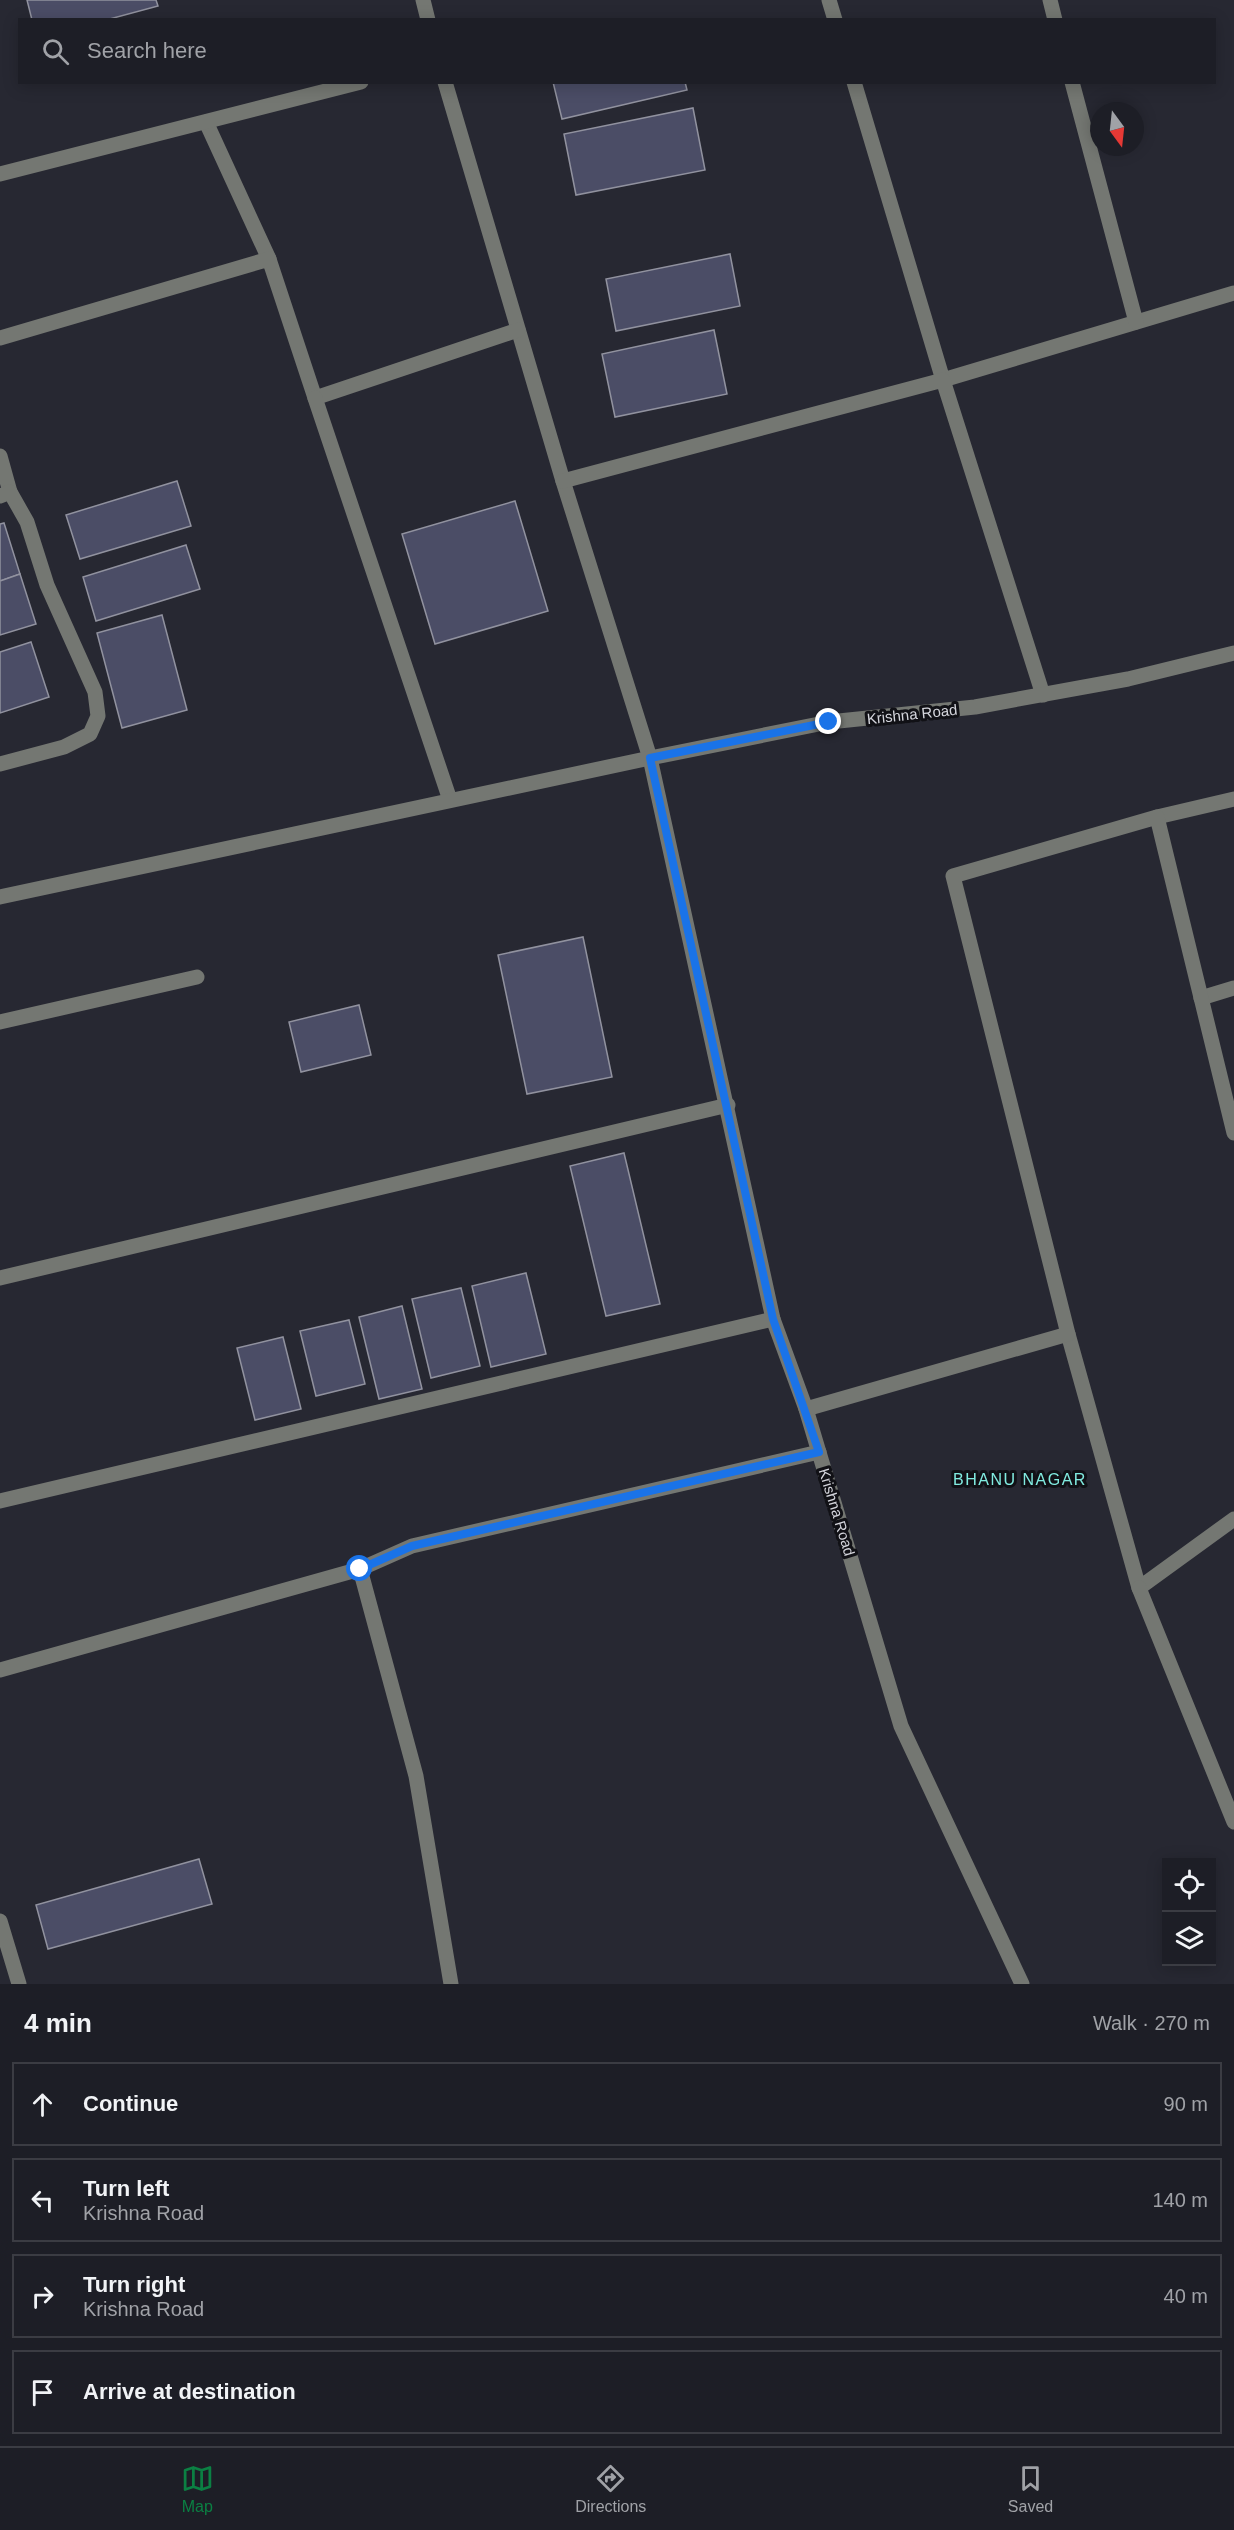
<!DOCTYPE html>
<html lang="en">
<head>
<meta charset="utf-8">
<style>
	body { margin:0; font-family:Arial,sans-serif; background:#2a2b32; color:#f1f3f6 }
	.controls { position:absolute; right:18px; bottom:18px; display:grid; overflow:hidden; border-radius:0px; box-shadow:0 3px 15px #0003 }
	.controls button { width:54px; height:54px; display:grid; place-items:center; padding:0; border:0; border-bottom:2px solid #3b3c43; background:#1d1e26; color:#f1f3f6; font:30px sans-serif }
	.compass { position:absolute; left:1090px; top:102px; width:54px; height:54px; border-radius:50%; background:#1d1e26; box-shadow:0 3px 15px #0003; rotate:165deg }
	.stop { position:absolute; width:18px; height:18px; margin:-14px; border:4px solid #1a73e8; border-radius:50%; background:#fff }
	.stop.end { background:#1a73e8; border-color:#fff; box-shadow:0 2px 6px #0008 }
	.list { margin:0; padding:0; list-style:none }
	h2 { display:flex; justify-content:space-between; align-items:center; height:78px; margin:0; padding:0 24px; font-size:26px }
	h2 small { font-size:20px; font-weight:400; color:#a0a2a7 }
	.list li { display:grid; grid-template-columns:39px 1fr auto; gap:18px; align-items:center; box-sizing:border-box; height:84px; margin:0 12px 12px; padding:0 12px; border:2px solid #3b3c43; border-radius:0px }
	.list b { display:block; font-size:22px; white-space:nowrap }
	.list p { margin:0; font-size:20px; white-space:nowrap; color:#a0a2a7 }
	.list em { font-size:20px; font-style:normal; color:#a0a2a7 }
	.icon { flex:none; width:33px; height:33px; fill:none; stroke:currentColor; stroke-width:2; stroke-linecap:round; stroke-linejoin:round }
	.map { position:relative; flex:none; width:1234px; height:1984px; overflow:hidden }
	.search { position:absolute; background:#1d1e26; box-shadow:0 3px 15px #0003; left:18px; right:18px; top:18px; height:66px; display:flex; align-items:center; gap:15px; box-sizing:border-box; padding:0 21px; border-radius:0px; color:#a0a2a7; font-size:22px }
	.sheet { height:462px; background:#1d1e26 }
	nav { display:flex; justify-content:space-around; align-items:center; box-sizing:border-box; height:84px; border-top:2px solid #3b3c43; background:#1d1e26; font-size:16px; color:#a0a2a7 }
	nav a { display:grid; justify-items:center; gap:3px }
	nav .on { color:#0b8043 }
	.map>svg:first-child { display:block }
	.building { fill:#4b4d66; stroke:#91929f; stroke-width:1.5 }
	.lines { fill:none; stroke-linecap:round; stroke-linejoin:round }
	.minor { stroke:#747772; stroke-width:15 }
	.route { stroke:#1a73e8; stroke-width:8 }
	.labels { text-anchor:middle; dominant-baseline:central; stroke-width:6; stroke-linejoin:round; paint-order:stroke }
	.street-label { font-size:15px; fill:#d4d5dc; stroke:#111116 }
	.neighbourhood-label { font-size:16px; letter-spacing:1.5px; fill:#81ebe0; stroke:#111116 }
</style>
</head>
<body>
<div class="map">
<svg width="1234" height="1984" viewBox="0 0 1234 1984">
	<rect width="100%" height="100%" fill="#272832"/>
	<g class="building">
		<path d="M27,0H156L158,6L106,20H32Z"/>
		<path d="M553,82H685L687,90L562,119Z"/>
		<path d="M693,108L705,170L576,195L564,134Z"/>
		<path d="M730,254L740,306L616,331L606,279Z"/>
		<path d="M714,330L727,394L615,417L602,354Z"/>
		<path d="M177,481L191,526L80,559L66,515Z"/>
		<path d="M515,501L548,611L435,644L402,534Z"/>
		<path d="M4,523L20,574L0,581V524Z"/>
		<path d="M186,545L200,589L96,621L83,577Z"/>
		<path d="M20,574L36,624L0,635V581Z"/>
		<path d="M162,615L187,710L122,728L97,633Z"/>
		<path d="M31,642L49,697L0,713V652Z"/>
		<path d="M583,937L612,1077L527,1094L498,955Z"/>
		<path d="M359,1005L371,1055L301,1072L289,1022Z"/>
		<path d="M624,1153L660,1304L606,1316L570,1166Z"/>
		<path d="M526,1273L546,1354L491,1367L472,1286Z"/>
		<path d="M461,1288L480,1366L431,1378L412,1299Z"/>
		<path d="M402,1306L422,1389L379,1399L359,1317Z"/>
		<path d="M349,1320L365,1384L316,1396L300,1331Z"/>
		<path d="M283,1337L301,1409L255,1420L237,1348Z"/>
		<path d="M199,1859L212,1904L48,1949L36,1905Z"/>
	</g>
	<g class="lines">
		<g class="minor">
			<path d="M423,0L428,20"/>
			<path d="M829,0L835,20"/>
			<path d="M1050,0L1055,20"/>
			<path d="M445,82L563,481L650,758L773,1319L806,1409L901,1726L1022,1984"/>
			<path d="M854,82L943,380L1234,293"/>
			<path d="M1072,82L1136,322"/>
			<path d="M206,122L269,259"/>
			<path d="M0,174L361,82"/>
			<path d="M0,338L269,259L315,398L518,330"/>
			<path d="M315,398L450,800"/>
			<path d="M0,456L10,492"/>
			<path d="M563,481L943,380L1043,695"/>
			<path d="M0,496L10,492L27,522L47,585L95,692L98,716L90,734L64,747L0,764"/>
			<path d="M1157,817L1234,799"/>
			<path d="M0,897L650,758L829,722L975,707L1128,679L1234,653"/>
			<path d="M1201,998L1234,988"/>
			<path d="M0,1022L197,977"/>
			<path d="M0,1278L728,1105"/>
			<path d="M1068,1334L1139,1588L1234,1519"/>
			<path d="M806,1409L1068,1334L953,876L1157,817L1234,1133"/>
			<path d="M0,1501L773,1319"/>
			<path d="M360,1569L416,1776L451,1984"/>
			<path d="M1139,1588L1234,1822"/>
			<path d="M0,1670L360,1569L412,1546L819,1452"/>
			<path d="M0,1921L19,1984"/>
		</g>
	</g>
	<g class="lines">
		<path class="route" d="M360,1569L412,1546L819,1452L773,1319L650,758L829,722"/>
	</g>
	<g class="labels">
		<g class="street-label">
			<text transform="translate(912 714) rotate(-6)">Krishna Road</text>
			<text transform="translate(837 1512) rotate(73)">Krishna Road</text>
		</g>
		<g class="neighbourhood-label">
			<text x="1020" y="1479">BHANU NAGAR</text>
		</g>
	</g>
</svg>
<div class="controls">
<button><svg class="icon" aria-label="locate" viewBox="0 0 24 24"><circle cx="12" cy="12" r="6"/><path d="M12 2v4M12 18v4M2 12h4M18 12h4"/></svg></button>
<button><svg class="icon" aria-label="layers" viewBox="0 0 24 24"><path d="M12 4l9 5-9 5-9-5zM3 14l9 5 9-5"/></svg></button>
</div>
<svg class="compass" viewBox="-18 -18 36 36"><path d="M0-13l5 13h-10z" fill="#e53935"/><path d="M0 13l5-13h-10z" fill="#a0a2a7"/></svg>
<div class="stop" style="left:360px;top:1569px"></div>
<div class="stop end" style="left:829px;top:722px"></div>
<div class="search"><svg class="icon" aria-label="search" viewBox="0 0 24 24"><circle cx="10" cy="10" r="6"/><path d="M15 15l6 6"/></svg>Search here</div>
</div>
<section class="sheet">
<h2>4 min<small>Walk · 270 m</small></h2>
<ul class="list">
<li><svg class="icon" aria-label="ahead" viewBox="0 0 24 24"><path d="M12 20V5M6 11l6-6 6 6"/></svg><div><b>Continue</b></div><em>90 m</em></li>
<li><svg class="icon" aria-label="left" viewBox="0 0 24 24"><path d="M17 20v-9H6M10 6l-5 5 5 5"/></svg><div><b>Turn left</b><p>Krishna Road</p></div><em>140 m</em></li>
<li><svg class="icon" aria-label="right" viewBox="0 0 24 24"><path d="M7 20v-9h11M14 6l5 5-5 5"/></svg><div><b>Turn right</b><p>Krishna Road</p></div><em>40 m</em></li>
<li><svg class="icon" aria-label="arrive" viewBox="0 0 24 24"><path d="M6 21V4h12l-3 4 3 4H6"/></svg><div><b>Arrive at destination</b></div></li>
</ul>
</section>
<nav>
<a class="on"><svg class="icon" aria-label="map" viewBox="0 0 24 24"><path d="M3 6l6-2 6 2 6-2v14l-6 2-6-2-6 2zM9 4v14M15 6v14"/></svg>Map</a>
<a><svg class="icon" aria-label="directions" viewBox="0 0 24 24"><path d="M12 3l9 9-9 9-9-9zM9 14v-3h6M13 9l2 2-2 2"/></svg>Directions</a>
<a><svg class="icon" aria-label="saved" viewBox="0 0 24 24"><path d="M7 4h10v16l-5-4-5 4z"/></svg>Saved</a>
</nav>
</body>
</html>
